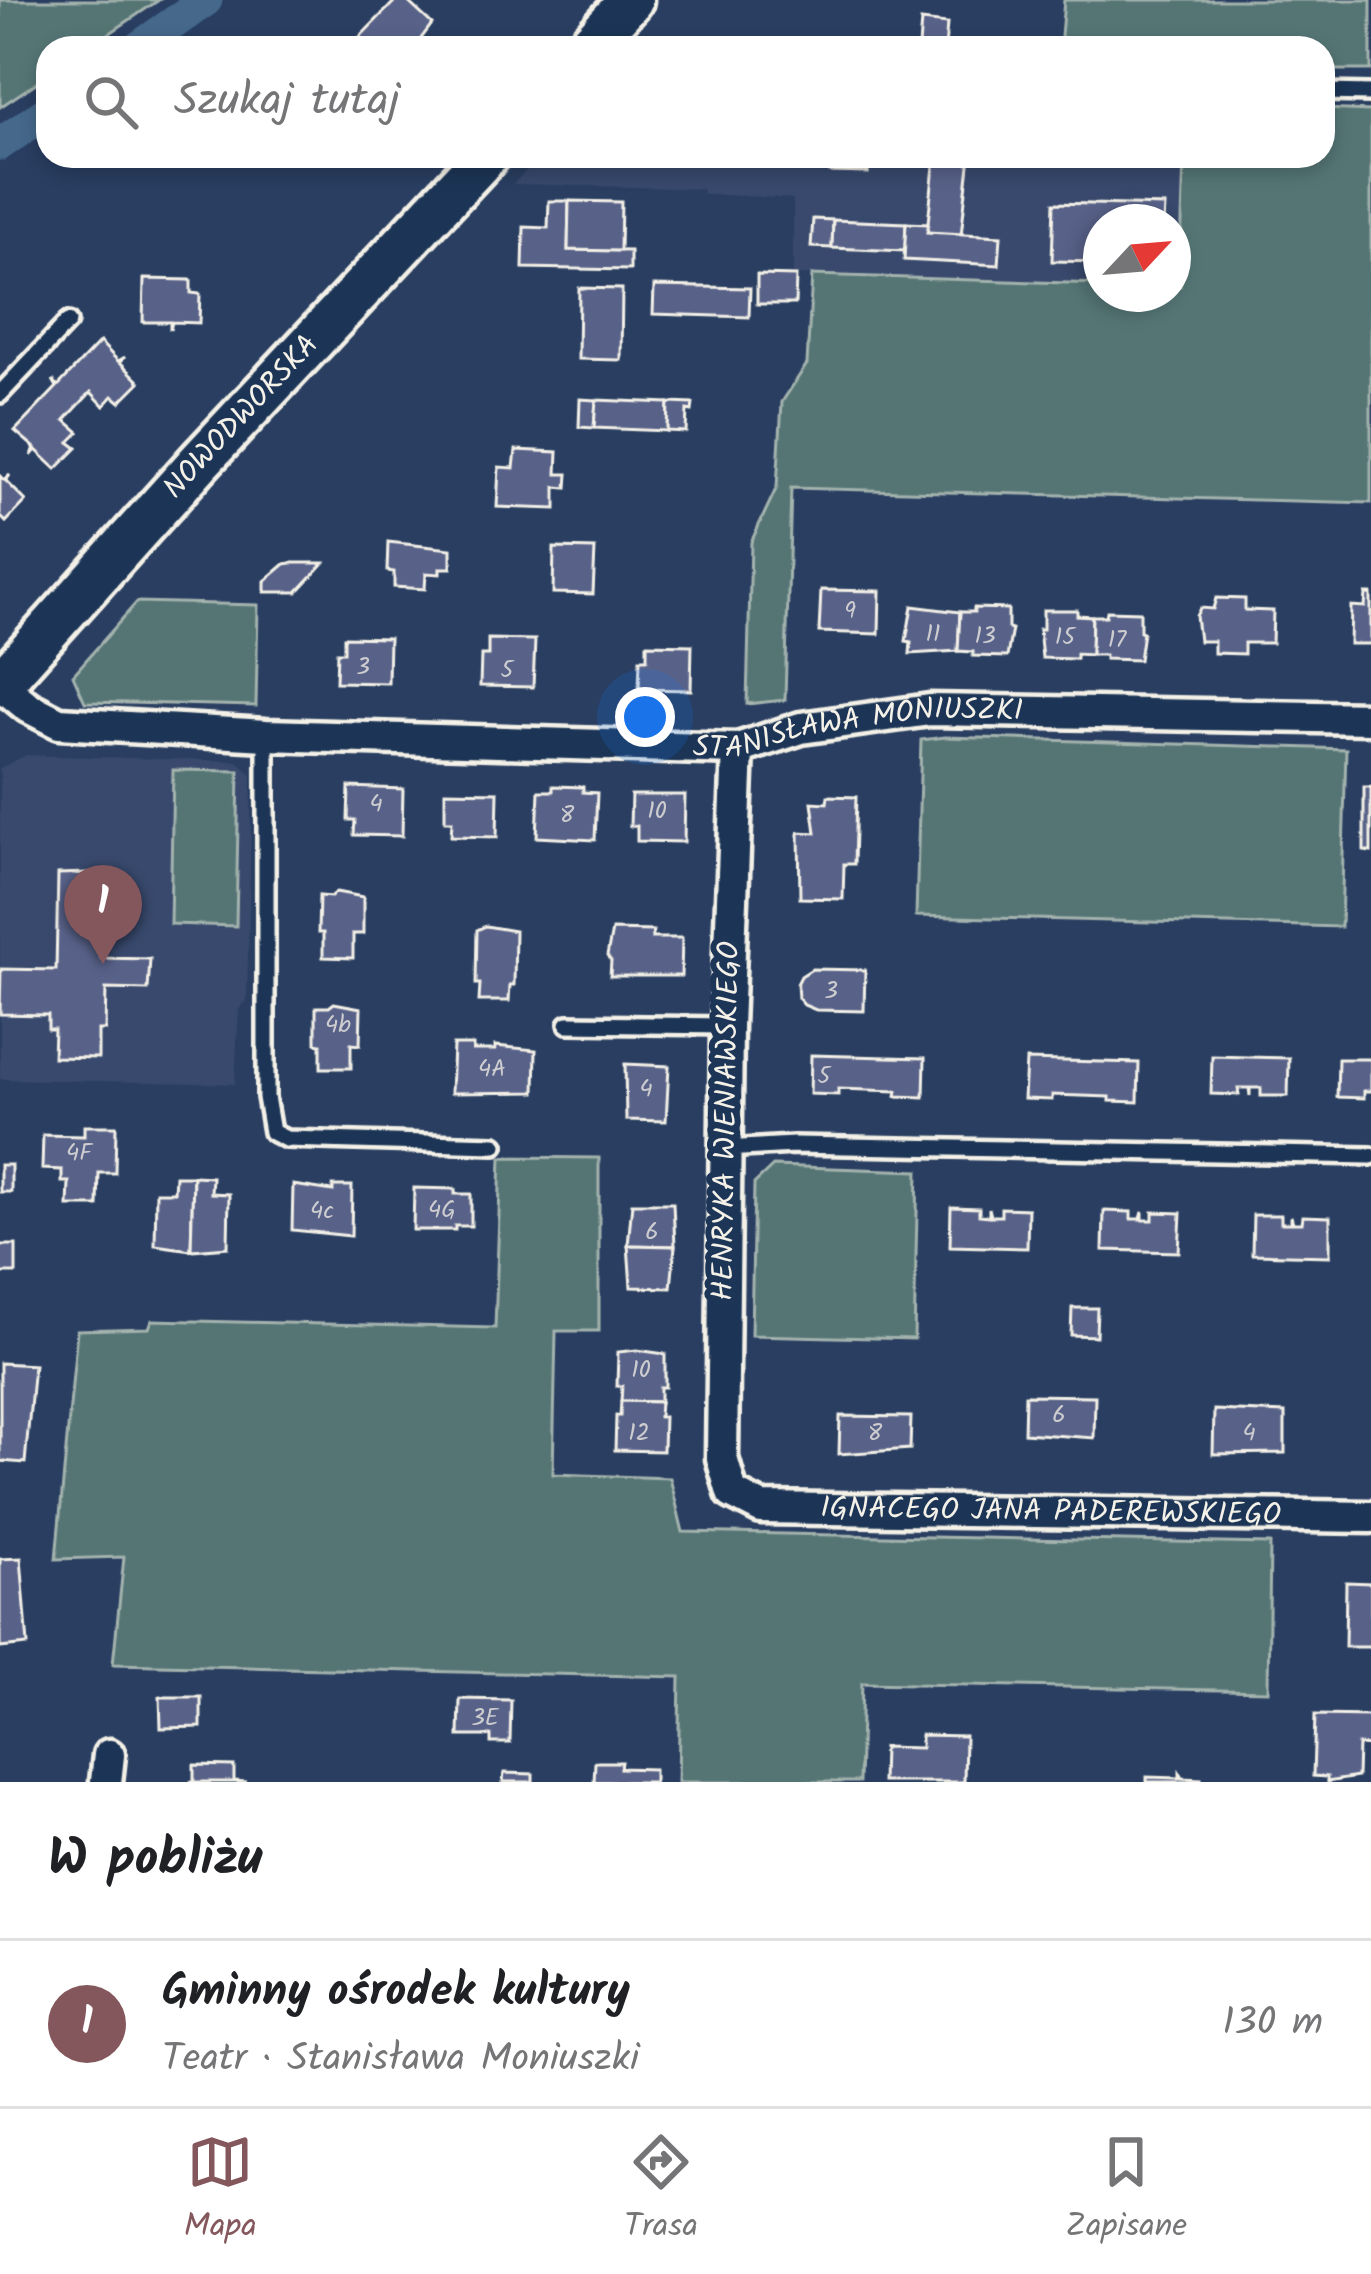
<!DOCTYPE html>
<html lang="pl">
<head>
<meta charset="utf-8">
<style>
	body { margin:0; font-family:Kalam,sans-serif; background:#f6f6f6; color:#202124 }
	.compass { position:absolute; left:1083px; top:204px; width:108px; height:108px; border-radius:50%; background:#fff; box-shadow:0 6px 18px #0003; rotate:64deg }
	.you { position:absolute; left:645px; top:717px; width:42px; height:42px; margin:-30px; border:9px solid #fff; border-radius:50%; background:#1a73e8; box-shadow:0 0 0 18px #1a73e833 }
	.badge { display:grid; place-items:center; width:78px; height:78px; border-radius:50%; background:#84575d; color:#fff; font-size:39px; font-weight:700 }
	.pin { position:absolute; translate:-50% -99px; filter:drop-shadow(0 3px 6px #0008) }
	.pin::after { content:''; position:absolute; top:63px; width:42px; height:36px; background:inherit; clip-path:polygon(0 0,100% 0,50% 100%) }
	.list { margin:0; padding:0; list-style:none }
	h2 { display:flex; justify-content:space-between; align-items:center; height:156px; margin:0; padding:0 48px; font-size:51px }
	h2 small { font-size:39px; font-weight:400; color:#757577 }
	.list li { display:grid; grid-template-columns:78px 1fr auto; gap:36px; align-items:center; box-sizing:border-box; height:168px; padding:0 48px; border-top:3px solid #e0e0e0 }
	.list b { display:block; font-size:45px; white-space:nowrap }
	.list p { margin:0; font-size:39px; white-space:nowrap; color:#757577 }
	.list em { font-size:39px; font-style:normal; color:#757577 }
	.icon { flex:none; width:66px; height:66px; fill:none; stroke:currentColor; stroke-width:2; stroke-linecap:round; stroke-linejoin:round }
	.map { position:relative; flex:none; width:1371px; height:1782px; overflow:hidden }
	.search { position:absolute; background:#fff; box-shadow:0 6px 18px #0003; left:36px; right:36px; top:36px; height:132px; display:flex; align-items:center; gap:30px; box-sizing:border-box; padding:0 42px; border-radius:36px; color:#757577; font-size:45px }
	.sheet { height:324px; background:#fff }
	nav { display:flex; justify-content:space-around; align-items:center; box-sizing:border-box; height:168px; border-top:3px solid #e0e0e0; background:#fff; font-size:33px; color:#757577 }
	nav a { display:grid; justify-items:center; gap:6px }
	nav .on { color:#84575d }
	.map>svg:first-child { display:block }
	.built { fill:#37496d }
	.green { fill:#547574; stroke:#a4b3ae; stroke-width:3 }
	.lines { fill:none; stroke-linecap:round; stroke-linejoin:round }
	.canal { stroke:#44688b; stroke-width:33 }
	.building { fill:#596289; stroke:#f4f1e8; stroke-width:3 }
	.lane-casing { stroke:#f4f1e8; stroke-width:24 }
	.street-casing { stroke:#f4f1e8; stroke-width:39 }
	.secondary-casing { stroke:#f4f1e8; stroke-width:51 }
	.lane { stroke:#1d3557; stroke-width:15 }
	.street { stroke:#1d3557; stroke-width:30 }
	.secondary { stroke:#1d3557; stroke-width:42 }
	.labels { text-anchor:middle; dominant-baseline:central; stroke-width:12; stroke-linejoin:round; paint-order:stroke }
	.number-label { font-size:24px; fill:#cdcdd0 }
	.street-label { font-size:30px; fill:#f4f1e8; stroke:#1d3557 }
</style>
</head>
<body>
<div class="map">
<svg width="1371" height="1782" viewBox="0 0 1371 1782">
	<rect width="100%" height="100%" fill="#293e61"/>
	<filter id="ink" filterUnits="userSpaceOnUse"><feTurbulence type="fractalNoise" baseFrequency=".00833" numOctaves="2"/><feDisplacementMap in="SourceGraphic" scale="24" xChannelSelector="R" yChannelSelector="G"/><feConvolveMatrix kernelMatrix="1 2 1 2 8 2 1 2 1" color-interpolation-filters="sRGB"/></filter>
	<g filter="url(#ink)">
		<g class="built">
			<path d="M540,156H1184L1179,287L1173,286V222H1101V284L793,275V199L703,194L702,189L513,184Z"/>
			<path d="M26,755L238,761L252,775L247,1001L239,1009L235,1084L0,1079V768Z"/>
		</g>
		<g class="green">
			<path d="M0,0H159L88,48H48V75L0,107Z"/>
			<path d="M1064,0H1371V70H1323V48H1060Z"/>
			<path d="M1323,109L1371,111V503L791,488L785,700L747,704L751,542L777,487L782,402L807,364L812,275L1101,284V294H1173V286H1180L1184,156H1323Z"/>
			<path d="M137,602L258,605L256,706L85,702L73,675Z"/>
			<path d="M945,737L1346,749L1341,927L916,916L921,740Z"/>
			<path d="M173,770L239,771L236,926L170,924Z"/>
			<path d="M501,1157L599,1158V1331H556L553,1474L670,1478L683,1532L1270,1544L1268,1691L862,1683L859,1782H678L680,1677L113,1664L124,1557L56,1559L77,1330L149,1328L152,1320L495,1328Z"/>
			<path d="M773,1166L918,1171L914,1339L751,1335L754,1184Z"/>
		</g>
		<g class="lines">
			<g class="canal">
				<path d="M138,48L206,0"/>
				<path d="M0,144L48,111"/>
			</g>
		</g>
		<g class="building">
			<path d="M396,0H406L432,24L414,48H349Z"/>
			<path d="M921,21L947,24L945,48L919,46Z"/>
			<path d="M675,156H783V160L677,157Z"/>
			<path d="M830,156H868V173L830,172Z"/>
			<path d="M935,156H970L961,235L927,232Z"/>
			<path d="M549,201H569L568,250L630,251V270L523,268L524,227L548,228Z"/>
			<path d="M569,201L621,202L620,251L568,250Z"/>
			<path d="M1054,203L1165,206L1164,222H1101V262L1052,261Z"/>
			<path d="M813,219L833,220L832,248L811,247Z"/>
			<path d="M833,220L906,223L905,251L832,248Z"/>
			<path d="M906,223L928,224L927,232L1001,236L999,265L904,260Z"/>
			<path d="M757,275L796,276L795,304H757Z"/>
			<path d="M144,279L191,280V293L200,294L199,323L172,322L170,330V322H143Z"/>
			<path d="M654,286L750,288L749,317L653,314Z"/>
			<path d="M579,288L622,289L621,360L578,359Z"/>
			<path d="M100,342L118,361L125,357L120,362L140,382L120,402L113,396L104,406L91,392L65,420L79,432L69,442L77,448L56,469L36,450L31,456L35,448L15,431L57,387L53,380L58,386Z"/>
			<path d="M580,399L596,400L594,428L579,427Z"/>
			<path d="M596,400L668,403L667,431L594,428Z"/>
			<path d="M668,403L693,404L692,411L687,410L686,432L667,431Z"/>
			<path d="M516,450L558,452L557,474H568L567,488L556,487V509L497,507L499,467L514,468Z"/>
			<path d="M10,475L6,481L26,501L6,522L0,516V476L4,480Z"/>
			<path d="M388,542L451,549V568H440V574L426,573L425,589L394,587V572L387,571Z"/>
			<path d="M554,548L595,549L593,594L553,593Z"/>
			<path d="M285,564L291,563H324L297,592H265V581Z"/>
			<path d="M821,590L880,591L879,634L819,632Z"/>
			<path d="M1366,594H1371V644H1350L1351,606L1365,607Z"/>
			<path d="M1216,598L1245,599V610L1273,611L1272,643H1244V654L1214,653V641H1199L1196,616L1200,608L1213,609Z"/>
			<path d="M912,606L960,612L958,651L910,654L911,642L906,641Z"/>
			<path d="M974,608L1008,609V628L1012,629L1007,657L973,656V652L958,651L960,612H974Z"/>
			<path d="M1043,610H1077V615L1092,616L1091,655L1076,654V659L1042,658L1039,629H1043Z"/>
			<path d="M1107,611L1140,612V631L1143,632L1139,660L1105,659V655H1091L1092,616H1106Z"/>
			<path d="M344,637L389,638L388,683L336,682L337,652H344Z"/>
			<path d="M488,639L535,640L533,687L480,686L481,655H488Z"/>
			<path d="M647,644L692,645L691,690L639,689L640,659H647Z"/>
			<path d="M553,786L583,787V792L597,793L595,840L537,837L539,791H553Z"/>
			<path d="M349,787L403,789L402,836L354,835L355,820H348Z"/>
			<path d="M1364,787H1371V852L1364,851Z"/>
			<path d="M445,791L498,792L497,837L451,836L452,821H445Z"/>
			<path d="M631,795H685L684,842L637,841V826H630Z"/>
			<path d="M828,796L856,797L854,864H844L843,899L800,898L799,832L816,833L812,802L827,803Z"/>
			<path d="M89,873L103,875L101,958L150,959L148,990L106,989L105,1030H98V1058L53,1057L54,1029H48V1015L0,1014L1,969L56,970L58,874Z"/>
			<path d="M336,892L363,897V934H353V958L323,957V933H318L319,896L331,897Z"/>
			<path d="M486,926L515,931L514,985H510L509,1001H479L480,984H476L477,930Z"/>
			<path d="M612,930L653,931L652,938H682L681,976H610L611,961L607,956Z"/>
			<path d="M812,969L865,970L864,1011L816,1010L804,1005L798,998L797,984L801,976Z"/>
			<path d="M334,1003L361,1008L360,1045L351,1044V1068H321V1044L316,1043V1007H329Z"/>
			<path d="M453,1045H473V1050H495V1046L536,1050L535,1092L451,1093Z"/>
			<path d="M811,1055L925,1058L924,1097L896,1096L897,1091L838,1089V1095L810,1094Z"/>
			<path d="M1212,1056L1289,1058L1288,1096H1261V1088H1250V1096L1249,1088H1238L1239,1095L1211,1094Z"/>
			<path d="M1338,1059H1371V1091H1364V1098L1337,1097Z"/>
			<path d="M1026,1060L1139,1063L1138,1102L1110,1101V1097L1052,1095V1100L1024,1099Z"/>
			<path d="M625,1064L669,1066L666,1121L626,1120Z"/>
			<path d="M84,1126H116L115,1173H99L98,1206H68L69,1182H62V1170L42,1169L43,1135L84,1136Z"/>
			<rect x="0" y="1165" width="11" height="27"/>
			<path d="M175,1176H193L191,1250L155,1245L156,1192H174Z"/>
			<path d="M193,1176L212,1177L211,1193L229,1194L228,1247L191,1250Z"/>
			<path d="M293,1185L333,1191V1186H352L351,1236L292,1230Z"/>
			<path d="M414,1188L455,1189V1194H471V1226H455V1230H413Z"/>
			<path d="M632,1203H673L675,1246L628,1245Z"/>
			<path d="M951,1207L979,1208V1215L989,1216V1208L991,1216H1001V1208L1028,1209L1027,1248L950,1246Z"/>
			<path d="M1104,1211L1131,1212V1219H1141L1143,1212V1220H1153V1212L1181,1213L1179,1252L1103,1250Z"/>
			<path d="M1253,1215H1281V1223H1291V1216L1293,1223H1302L1303,1216L1330,1217V1256L1252,1254Z"/>
			<rect x="0" y="1245" width="16" height="28"/>
			<path d="M628,1245L675,1246L671,1288L631,1287Z"/>
			<path d="M1072,1308H1097L1096,1336L1071,1335Z"/>
			<path d="M637,1350L665,1354V1387H660V1402L621,1401L622,1386H617L618,1352Z"/>
			<path d="M0,1363L34,1365L25,1463L0,1461Z"/>
			<path d="M1025,1395L1095,1396L1094,1438L1024,1433Z"/>
			<path d="M621,1401L660,1402L659,1417H664L663,1451L615,1450L616,1416H620Z"/>
			<path d="M1214,1410L1285,1413V1453L1213,1454Z"/>
			<path d="M840,1416L911,1417L910,1449L839,1454Z"/>
			<path d="M21,1558L28,1645L0,1648V1559Z"/>
			<path d="M1346,1582L1371,1583V1647H1345Z"/>
			<path d="M160,1697H201V1727L161,1728Z"/>
			<path d="M460,1699L511,1700L510,1743H491V1736H459Z"/>
			<path d="M1315,1715L1371,1716V1746L1358,1745L1357,1777L1327,1782V1777L1313,1776Z"/>
			<path d="M921,1735L965,1736L964,1782H882L883,1747L921,1748Z"/>
			<path d="M595,1762H621L620,1768L654,1769V1782H594Z"/>
			<path d="M194,1765L234,1766V1781L246,1782H190L194,1780Z"/>
			<path d="M504,1773L533,1774V1782H503Z"/>
			<path d="M1180,1773L1183,1778L1201,1779V1782H1147V1777L1180,1778Z"/>
		</g>
		<g class="lines">
			<defs>
				<g id="lane">
					<path d="M1323,92L1371,93"/>
					<path d="M0,394L68,322"/>
					<path d="M266,735V1097L272,1132L286,1139L495,1145"/>
					<path d="M568,1024L727,1026"/>
					<path d="M725,1149L794,1145L1371,1156"/>
				</g>
				<g id="street">
					<path id="s1" d="M0,684L28,707L59,723L266,735L738,749L801,728L930,710L1371,718"/>
					<path id="s2" d="M738,749L727,1026L722,1458L732,1493L761,1508L1371,1517"/>
					<path d="M106,1782L109,1755"/>
				</g>
				<g id="secondary">
					<path d="M587,48L631,0"/>
					<path id="s3" d="M0,684L201,460L486,156"/>
				</g>
			</defs>
			<use href="#lane" class="lane-casing"/>
			<use href="#street" class="street-casing"/>
			<use href="#secondary" class="secondary-casing"/>
			<use href="#lane" class="lane"/>
			<use href="#street" class="street"/>
			<use href="#secondary" class="secondary"/>
		</g>
	</g>
	<g class="labels">
		<g class="number-label">
			<text x="850" y="611">9</text>
			<text x="933" y="634">11</text>
			<text x="985" y="636">13</text>
			<text x="1065" y="637">15</text>
			<text x="1117" y="640">17</text>
			<text x="363" y="667">3</text>
			<text x="507" y="670">5</text>
			<text x="376" y="804">4</text>
			<text x="657" y="811">10</text>
			<text x="567" y="815">8</text>
			<text x="831" y="991">3</text>
			<text x="338" y="1025">4b</text>
			<text x="492" y="1069">4A</text>
			<text x="824" y="1076">5</text>
			<text x="646" y="1089">4</text>
			<text x="79" y="1153">4F</text>
			<text x="442" y="1210">4G</text>
			<text x="322" y="1211">4c</text>
			<text x="652" y="1232">6</text>
			<text x="641" y="1370">10</text>
			<text x="1059" y="1415">6</text>
			<text x="639" y="1433">12</text>
			<text x="875" y="1433">8</text>
			<text x="1249" y="1433">4</text>
			<text x="485" y="1718">3E</text>
		</g>
		<g class="street-label">
			<text stroke="none"><textPath href="#s3" startOffset="360">NOWODWORSKA</textPath></text>
			<text stroke="none"><textPath href="#s1" startOffset="873">STANISŁAWA MONIUSZKI</textPath></text>
			<text transform="translate(727 1121) rotate(-89)">HENRYKA WIENIAWSKIEGO</text>
			<text stroke="none"><textPath href="#s2" startOffset="1068">IGNACEGO JANA PADEREWSKIEGO</textPath></text>
		</g>
	</g>
</svg>
<svg class="compass" viewBox="-18 -18 36 36"><path d="M0-13l5 13h-10z" fill="#e53935"/><path d="M0 13l5-13h-10z" fill="#757577"/></svg>
<div class="you"></div>
<div class="pin badge" style="left:103px;top:964px">1</div>
<div class="search"><svg class="icon" aria-label="search" viewBox="0 0 24 24"><circle cx="10" cy="10" r="6"/><path d="M15 15l6 6"/></svg>Szukaj tutaj</div>
</div>
<section class="sheet">
<h2>W pobliżu<small></small></h2>
<ul class="list">
<li><span class="badge">1</span><div><b>Gminny ośrodek kultury</b><p>Teatr · Stanisława Moniuszki</p></div><em>130 m</em></li>
</ul>
</section>
<nav>
<a class="on"><svg class="icon" aria-label="map" viewBox="0 0 24 24"><path d="M3 6l6-2 6 2 6-2v14l-6 2-6-2-6 2zM9 4v14M15 6v14"/></svg>Mapa</a>
<a><svg class="icon" aria-label="directions" viewBox="0 0 24 24"><path d="M12 3l9 9-9 9-9-9zM9 14v-3h6M13 9l2 2-2 2"/></svg>Trasa</a>
<a><svg class="icon" aria-label="saved" viewBox="0 0 24 24"><path d="M7 4h10v16l-5-4-5 4z"/></svg>Zapisane</a>
</nav>
</body>
</html>
